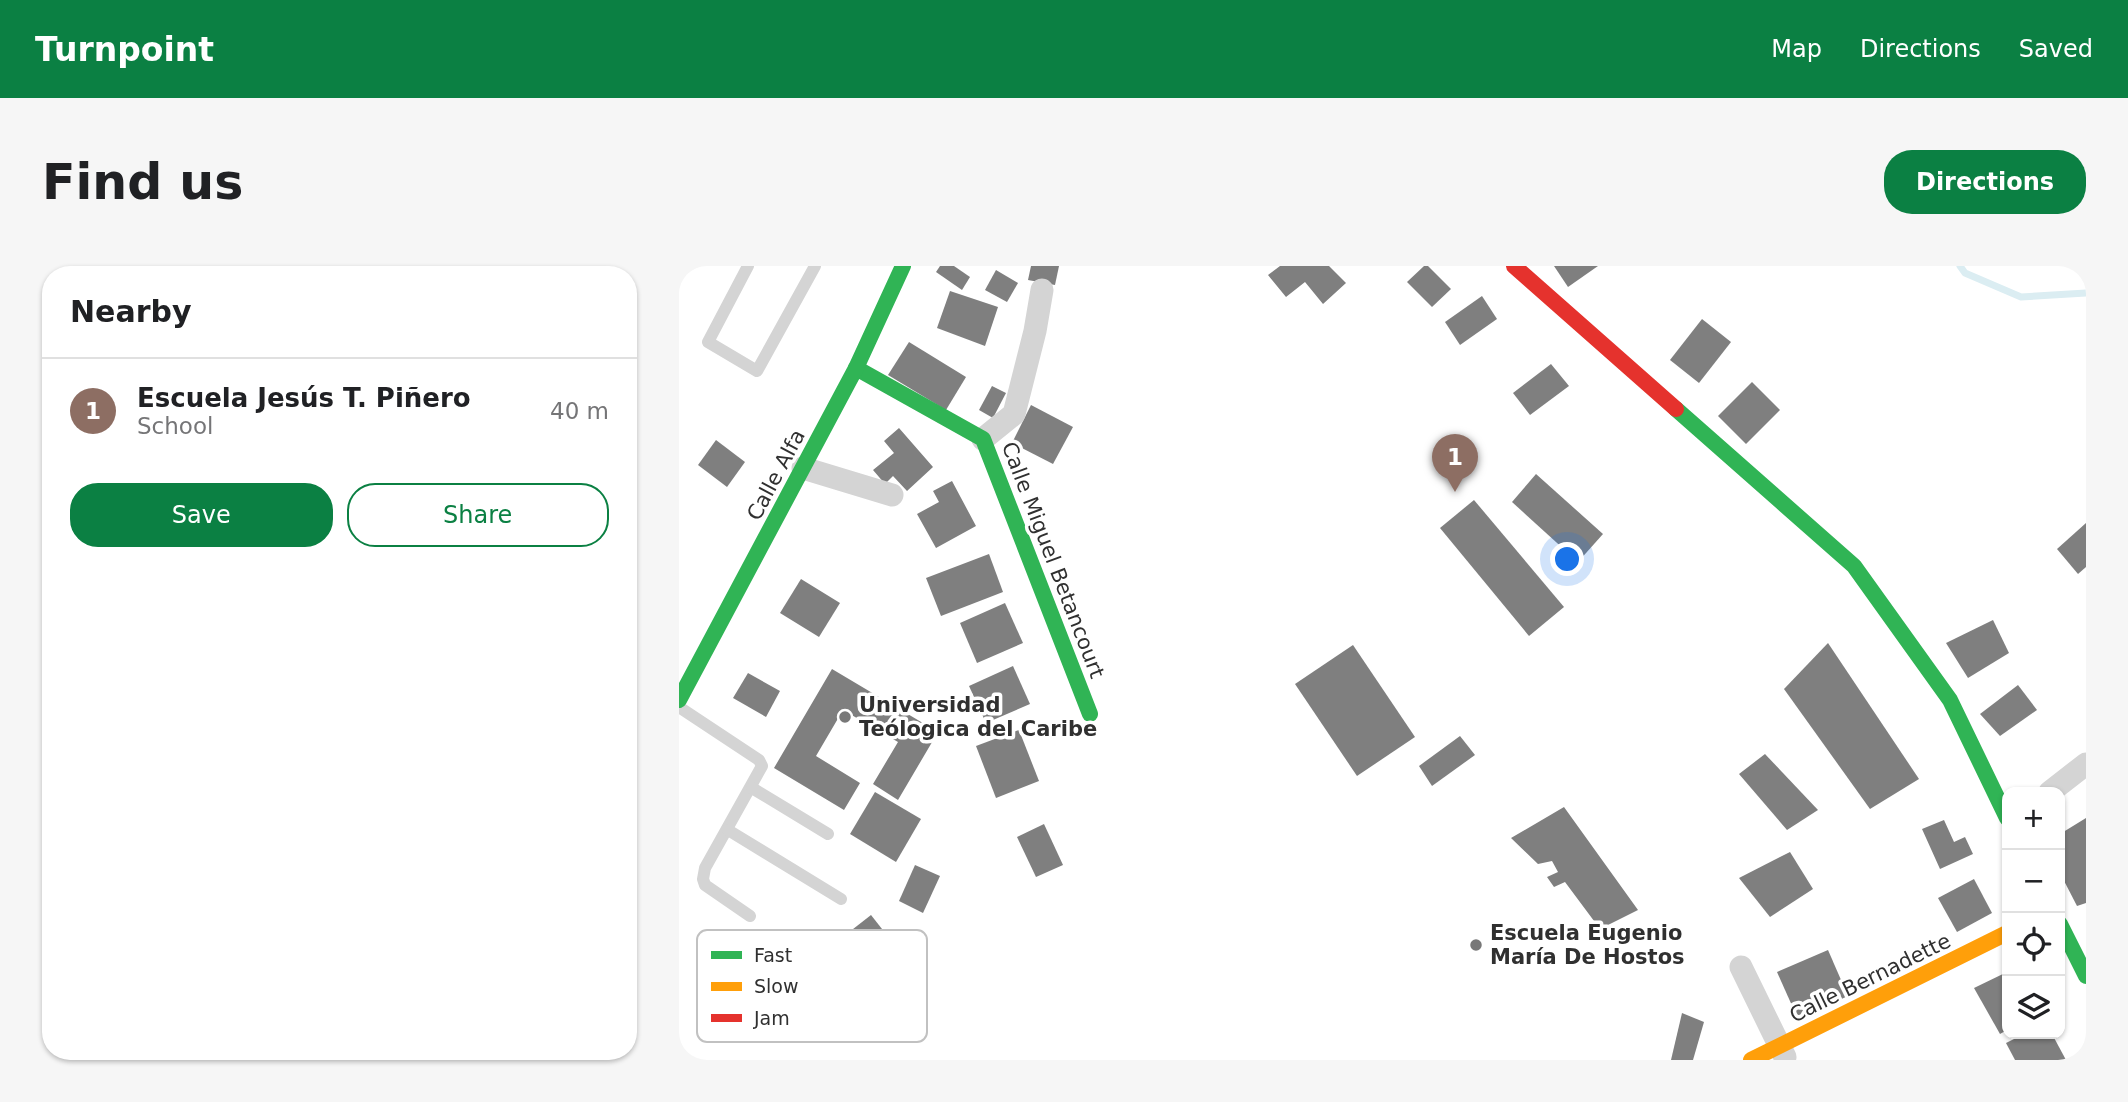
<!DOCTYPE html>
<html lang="en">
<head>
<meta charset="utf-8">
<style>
	body { margin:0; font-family:"DejaVu Sans",sans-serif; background:#f6f6f6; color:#202124 }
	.controls { position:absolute; right:21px; bottom:21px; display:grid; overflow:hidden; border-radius:14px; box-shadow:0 2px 5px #0004 }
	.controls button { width:63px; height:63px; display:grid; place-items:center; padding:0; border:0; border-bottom:2px solid #e0e0e0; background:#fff; color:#202124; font:35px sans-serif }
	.you { position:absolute; left:889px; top:294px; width:24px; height:24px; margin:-18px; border:5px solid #fff; border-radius:50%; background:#1a73e8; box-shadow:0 0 0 10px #1a73e833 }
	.badge { display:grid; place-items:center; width:46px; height:46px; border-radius:50%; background:#0b8043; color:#fff; font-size:23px; font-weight:700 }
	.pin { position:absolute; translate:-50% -58px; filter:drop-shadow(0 2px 4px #0008) }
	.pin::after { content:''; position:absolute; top:37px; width:24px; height:21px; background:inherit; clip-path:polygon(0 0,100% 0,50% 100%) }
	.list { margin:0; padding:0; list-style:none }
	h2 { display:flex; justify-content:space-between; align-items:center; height:91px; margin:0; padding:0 28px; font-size:30px }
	h2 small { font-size:23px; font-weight:400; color:#757577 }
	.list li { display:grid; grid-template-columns:46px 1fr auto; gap:21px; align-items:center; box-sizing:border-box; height:105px; padding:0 28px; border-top:2px solid #e0e0e0 }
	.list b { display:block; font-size:26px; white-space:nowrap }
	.list p { margin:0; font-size:23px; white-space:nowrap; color:#757577 }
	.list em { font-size:23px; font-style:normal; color:#757577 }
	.actions { display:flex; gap:14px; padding:21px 28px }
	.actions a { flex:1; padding:16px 0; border:2px solid #0b8043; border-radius:28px; text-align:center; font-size:24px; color:#0b8043 }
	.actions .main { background:#0b8043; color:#fff }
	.icon { flex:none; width:38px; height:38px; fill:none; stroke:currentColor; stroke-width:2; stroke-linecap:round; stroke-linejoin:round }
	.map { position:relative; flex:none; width:1407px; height:794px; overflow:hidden; border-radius:28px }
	header { display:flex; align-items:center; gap:42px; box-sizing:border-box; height:98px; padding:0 35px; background:#0b8043; color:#fff }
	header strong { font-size:33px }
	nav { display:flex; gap:38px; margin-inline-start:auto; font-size:24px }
	.intro { display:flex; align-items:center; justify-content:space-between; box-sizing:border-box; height:168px; padding:0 42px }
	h1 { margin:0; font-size:49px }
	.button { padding:18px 32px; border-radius:28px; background:#0b8043; color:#fff; font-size:24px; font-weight:700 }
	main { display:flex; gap:42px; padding:0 42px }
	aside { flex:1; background:#fff; border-radius:28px; box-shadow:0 2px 5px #0004 }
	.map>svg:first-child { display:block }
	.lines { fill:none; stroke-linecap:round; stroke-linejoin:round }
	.stream { stroke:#dbedf2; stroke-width:7 }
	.building { fill:#7f7f7f }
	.lane { stroke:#d4d4d4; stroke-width:12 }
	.street { stroke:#d4d4d4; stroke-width:23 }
	.fast { stroke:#30b455; stroke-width:16 }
	.slow { stroke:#ff9f0a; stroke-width:16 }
	.jam { stroke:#e5322d; stroke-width:16 }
	.poi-dot { fill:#787878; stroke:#fff; stroke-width:2.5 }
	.labels { text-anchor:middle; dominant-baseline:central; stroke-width:7; stroke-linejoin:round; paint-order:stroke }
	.street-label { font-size:21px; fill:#303030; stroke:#fff }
	.poi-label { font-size:21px; font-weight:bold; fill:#303030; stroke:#fff; text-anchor:start }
	.key { fill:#fff; stroke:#c1c1c1; stroke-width:2 }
	.key-label { font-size:19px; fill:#303030 }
</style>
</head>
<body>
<header>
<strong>Turnpoint</strong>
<nav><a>Map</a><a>Directions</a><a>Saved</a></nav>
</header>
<div class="intro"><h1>Find us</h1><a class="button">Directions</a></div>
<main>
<aside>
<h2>Nearby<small></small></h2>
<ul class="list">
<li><span class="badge" style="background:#8d6e63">1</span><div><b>Escuela Jesús T. Piñero</b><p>School</p></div><em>40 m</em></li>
</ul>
<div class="actions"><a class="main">Save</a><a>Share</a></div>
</aside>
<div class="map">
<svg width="1407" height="794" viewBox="0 0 1407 794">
	<rect width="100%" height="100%" fill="#fff"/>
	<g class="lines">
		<path class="stream" d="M1281,0L1286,7L1342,31L1407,27"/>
	</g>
	<g class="building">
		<path d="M261,0H275L291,11L283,24L257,6Z"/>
		<path d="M352,0H380L376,19L349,14Z"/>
		<path d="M601,0H650L667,17L644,38L626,16L607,31L589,9Z"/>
		<path d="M745,0H749L772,23L753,41L728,16Z"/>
		<path d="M875,0H919L889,21Z"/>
		<path d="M317,4L339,17L328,36L306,24Z"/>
		<path d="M271,25L319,41L306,80L258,62Z"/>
		<path d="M803,30L818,53L781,79L766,56Z"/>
		<path d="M1023,53L1052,76L1020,117L991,94Z"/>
		<path d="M230,76L287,111L267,144L209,109Z"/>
		<path d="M872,98L890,120L851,149L834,127Z"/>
		<path d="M1073,116L1101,144L1067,178L1039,150Z"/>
		<path d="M313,120L327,127L314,152L300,144Z"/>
		<path d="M352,139L394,161L374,198L333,177Z"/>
		<path d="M220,162L254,201L228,225L214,210L206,218L194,204L215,187L205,175Z"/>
		<path d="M37,174L66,196L48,221L19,199Z"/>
		<path d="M857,208L924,268L899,296L833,236Z"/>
		<path d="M273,215L297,260L257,282L238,248L260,236L254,225Z"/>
		<path d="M795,234L885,341L850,370L761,262Z"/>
		<path d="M1407,257V301L1399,308L1378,283Z"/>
		<path d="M310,288L324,326L262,350L247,312Z"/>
		<path d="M122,313L161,337L140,371L101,347Z"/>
		<path d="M326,337L344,377L298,397L281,357Z"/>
		<path d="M1314,354L1330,387L1289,412L1267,377Z"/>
		<path d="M1149,377L1240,513L1191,543L1105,423Z"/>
		<path d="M674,379L736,471L678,510L616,418Z"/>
		<path d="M334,400L351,438L307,457L290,420Z"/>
		<path d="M153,403L259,466L219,534L194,518L219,476L164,444L137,490L181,517L165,544L95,502Z"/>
		<path d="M69,407L101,425L87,451L54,432Z"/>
		<path d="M1339,419L1358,444L1321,470L1301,448Z"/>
		<path d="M340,464L360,515L317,532L297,480Z"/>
		<path d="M781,470L796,489L753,520L740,500Z"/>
		<path d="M1086,488L1139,544L1108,564L1060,508Z"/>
		<path d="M196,526L242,553L217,596L171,568Z"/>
		<path d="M885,541L959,644L921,663L886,616L875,621L868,611L879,606L873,595L859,598L832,572Z"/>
		<path d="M1407,552V637L1398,640L1381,607V568Z"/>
		<path d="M1265,554L1275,576L1286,571L1294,588L1261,603L1243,563Z"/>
		<path d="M365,558L384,599L357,611L338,571Z"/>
		<path d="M1111,586L1134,623L1091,651L1060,612Z"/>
		<path d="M236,599L261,610L244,647L220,635Z"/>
		<path d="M1295,613L1313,647L1278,666L1259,632Z"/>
		<path d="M192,649L229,696L147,760L110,713Z"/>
		<path d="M1149,684L1169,730L1119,753L1098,706Z"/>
		<path d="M1328,706V764L1321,768L1295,722Z"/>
		<path d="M1003,747L1025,756L1014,794H992Z"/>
		<path d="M1345,768H1373L1387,794H1336L1327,777Z"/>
	</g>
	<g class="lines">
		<g class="lane">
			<path d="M69,0L29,76L78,105L136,0"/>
			<path d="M0,441L80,494L83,500L26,602L24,613L26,619L71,650"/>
			<path d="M73,522L149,568"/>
			<path d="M49,564L162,633"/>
		</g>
		<g class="street">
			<path d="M304,173L335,148L356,65L363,24"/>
			<path d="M124,202L213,229"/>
			<path d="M1371,526L1407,498"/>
			<path d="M1062,701L1106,791"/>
		</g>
		<g class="fast">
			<path d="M177,102L304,173L411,448"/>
			<path d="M997,143L1175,300L1271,434L1328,552"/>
			<path d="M0,434L177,102L224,0"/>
			<path d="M1381,658L1407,710"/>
		</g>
		<path class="slow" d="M1072,794L1328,667"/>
		<path class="jam" d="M835,0L997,143"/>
	</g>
	<g class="poi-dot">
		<circle cx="166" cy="451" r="7"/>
		<circle cx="797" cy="679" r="7"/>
	</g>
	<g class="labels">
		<g class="street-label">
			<text transform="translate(97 209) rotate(-62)">Calle Alfa</text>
			<text transform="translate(374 294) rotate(69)">Calle Miguel Betancourt</text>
			<text transform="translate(1191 712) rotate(-26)">Calle Bernadette</text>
		</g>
		<g class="poi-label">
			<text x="180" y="439">Universidad<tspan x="180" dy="24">Teólogica del Caribe</tspan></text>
			<text x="811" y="667">Escuela Eugenio<tspan x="811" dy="24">María De Hostos</tspan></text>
		</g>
	</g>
	<rect x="18" y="664" width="230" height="112" rx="10" class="key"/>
	<rect x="32" y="685" width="31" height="8" fill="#30b455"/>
	<rect x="32" y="716" width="31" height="9" fill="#ff9f0a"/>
	<rect x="32" y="748" width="31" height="8" fill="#e5322d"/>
	<g class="key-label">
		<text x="75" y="696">Fast</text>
		<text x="75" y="727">Slow</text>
		<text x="75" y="759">Jam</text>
	</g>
</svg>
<div class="controls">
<button>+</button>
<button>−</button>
<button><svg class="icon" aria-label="locate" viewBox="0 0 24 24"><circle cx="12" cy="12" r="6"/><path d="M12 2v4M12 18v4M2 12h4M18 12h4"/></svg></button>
<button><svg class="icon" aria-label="layers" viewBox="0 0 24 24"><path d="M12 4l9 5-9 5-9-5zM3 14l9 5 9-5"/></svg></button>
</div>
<div class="you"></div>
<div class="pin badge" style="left:776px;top:226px;background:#8d6e63">1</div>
</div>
</main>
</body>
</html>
